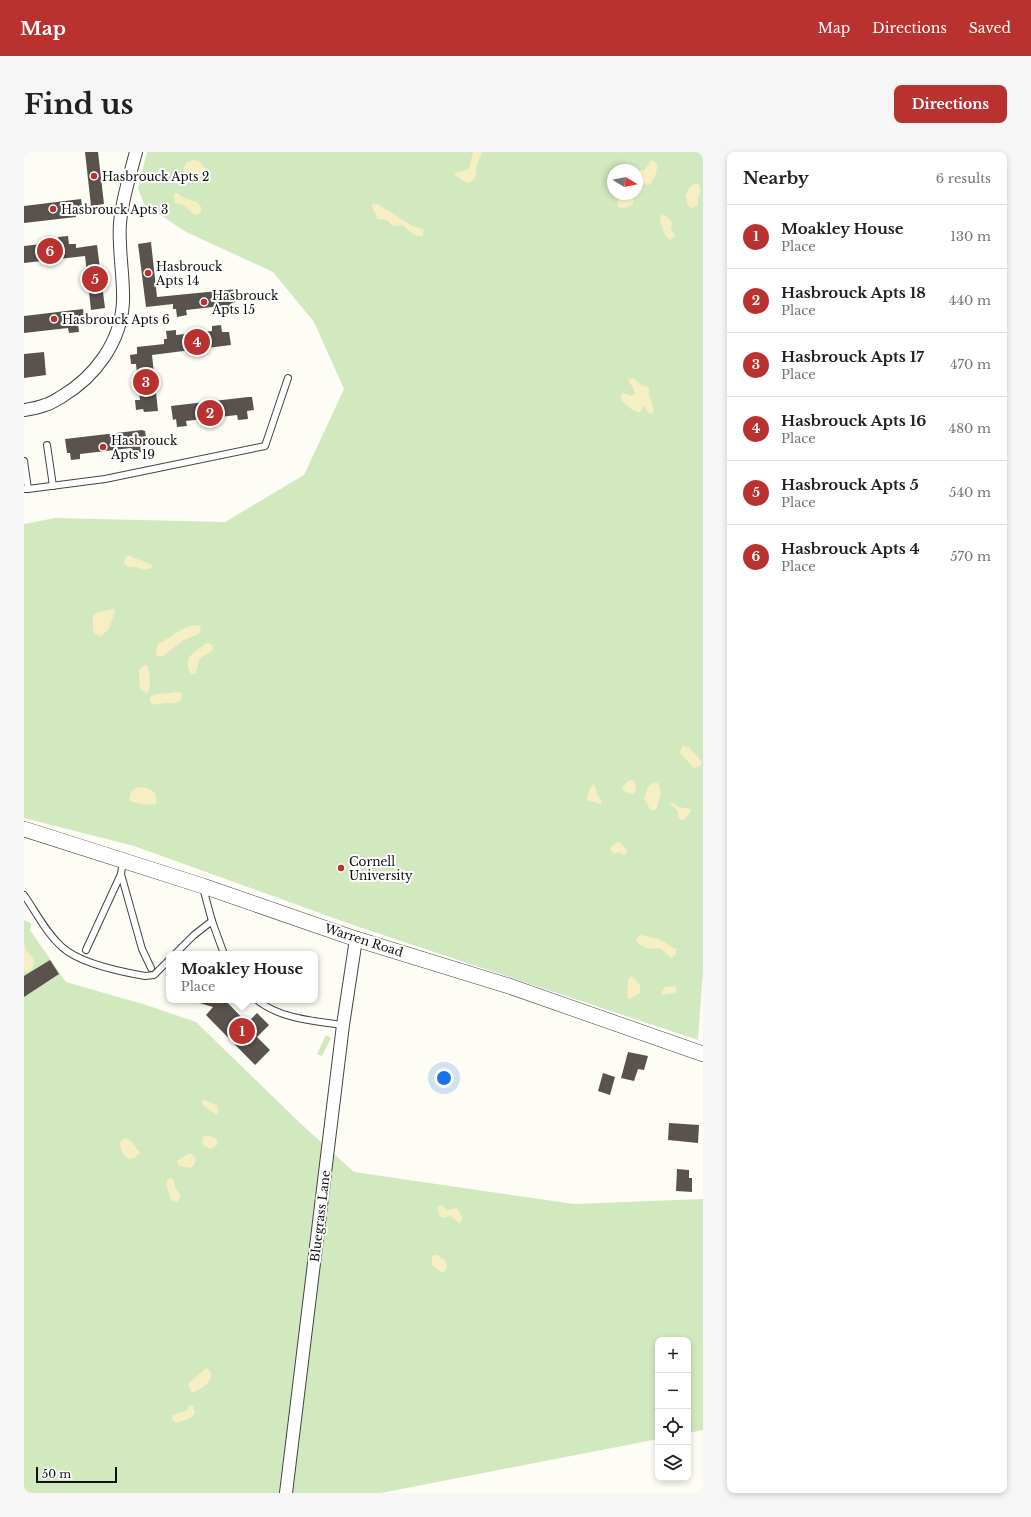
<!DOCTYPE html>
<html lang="en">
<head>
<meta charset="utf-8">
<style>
	body { margin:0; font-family:"Libre Baskerville",serif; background:#f6f6f6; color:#202124 }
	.controls { position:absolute; right:12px; bottom:12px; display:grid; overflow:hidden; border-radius:8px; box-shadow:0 2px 6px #0003 }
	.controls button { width:36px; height:36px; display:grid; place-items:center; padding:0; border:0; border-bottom:1px solid #e0e0e0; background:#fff; color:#202124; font:20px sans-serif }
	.compass { position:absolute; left:583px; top:12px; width:36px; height:36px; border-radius:50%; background:#fff; box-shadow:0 2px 6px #0003; rotate:100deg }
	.scale { position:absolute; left:12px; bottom:10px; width:81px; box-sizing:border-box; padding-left:4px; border:2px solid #101010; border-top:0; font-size:11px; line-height:14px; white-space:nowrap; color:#101010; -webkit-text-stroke:3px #fff; paint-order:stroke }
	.you { position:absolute; left:420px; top:926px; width:14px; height:14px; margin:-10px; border:3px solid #fff; border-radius:50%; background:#1a73e8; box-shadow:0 0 0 6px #1a73e833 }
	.badge { display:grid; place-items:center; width:26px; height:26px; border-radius:50%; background:#b93230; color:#fff; font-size:13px; font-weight:700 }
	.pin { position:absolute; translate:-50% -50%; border:2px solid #fff; box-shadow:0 1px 4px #0006 }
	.popup { position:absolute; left:142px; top:799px; width:152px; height:52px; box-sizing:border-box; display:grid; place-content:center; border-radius:8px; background:#fff; filter:drop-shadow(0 1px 3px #0005); font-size:13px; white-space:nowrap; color:#757577 }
	.popup b { font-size:15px; color:#202124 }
	.popup::after { content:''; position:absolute; left:50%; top:100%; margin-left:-8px; border:8px solid transparent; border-top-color:#fff }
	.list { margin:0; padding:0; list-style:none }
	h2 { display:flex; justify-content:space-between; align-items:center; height:52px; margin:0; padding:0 16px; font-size:17px }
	h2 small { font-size:13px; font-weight:400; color:#757577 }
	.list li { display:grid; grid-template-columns:26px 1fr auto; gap:12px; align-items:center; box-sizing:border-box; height:64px; padding:0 16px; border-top:1px solid #e0e0e0 }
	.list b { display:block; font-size:15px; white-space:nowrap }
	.list p { margin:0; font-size:13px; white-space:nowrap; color:#757577 }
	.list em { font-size:13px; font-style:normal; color:#757577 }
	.icon { flex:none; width:22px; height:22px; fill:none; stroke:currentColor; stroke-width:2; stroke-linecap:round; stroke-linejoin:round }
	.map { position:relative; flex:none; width:679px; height:1341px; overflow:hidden; border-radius:8px }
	header { display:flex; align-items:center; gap:24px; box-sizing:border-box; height:56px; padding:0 20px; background:#b93230; color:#fff }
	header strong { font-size:19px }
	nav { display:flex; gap:22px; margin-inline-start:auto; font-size:14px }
	.intro { display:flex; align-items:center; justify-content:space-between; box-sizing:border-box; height:96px; padding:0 24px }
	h1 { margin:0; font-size:28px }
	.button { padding:10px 18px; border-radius:8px; background:#b93230; color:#fff; font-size:14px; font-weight:700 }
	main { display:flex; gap:24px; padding:0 24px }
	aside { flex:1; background:#fff; border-radius:8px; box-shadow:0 2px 6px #0003 }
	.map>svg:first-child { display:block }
	.green { fill:#d2e8bf; fill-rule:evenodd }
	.sand { fill:#f7efc4 }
	.building { fill:#59524d }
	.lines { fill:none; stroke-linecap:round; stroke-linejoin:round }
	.service-casing { stroke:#434343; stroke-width:8 }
	.minor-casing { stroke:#434343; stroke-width:14 }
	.tertiary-casing { stroke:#434343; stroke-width:16 }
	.service { stroke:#fff; stroke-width:6 }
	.minor { stroke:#fff; stroke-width:12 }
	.tertiary { stroke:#fff; stroke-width:15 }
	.poi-dot { fill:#b93230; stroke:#fff; stroke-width:1.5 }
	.labels { text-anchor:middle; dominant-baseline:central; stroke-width:4; stroke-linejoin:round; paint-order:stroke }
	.poi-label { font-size:12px; fill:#101010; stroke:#fff; text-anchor:start }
	.street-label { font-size:12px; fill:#101010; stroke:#fff }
</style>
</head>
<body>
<header>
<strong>Map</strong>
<nav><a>Map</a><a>Directions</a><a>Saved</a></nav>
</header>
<div class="intro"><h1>Find us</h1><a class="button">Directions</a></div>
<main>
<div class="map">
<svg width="679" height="1341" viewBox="0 0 679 1341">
	<rect width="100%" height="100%" fill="#fefdf5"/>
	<g class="green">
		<path d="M123,0H679V820L674,888L329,773L110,694L0,666V372L31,366L201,370L280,323L320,237L290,170L249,120L162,80L120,52L114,36ZM589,18H613V42H589Z"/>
		<path d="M0,768L7,771V774L6,778L42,830L122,853L172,870L276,971L330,1020L550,1052L679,1047V1278L664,1281V1188H634V1287L357,1341H0Z"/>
		<path d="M302,883L307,886L298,904L293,902Z"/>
	</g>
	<g class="sand">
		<path d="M449,0H458C457,4 454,8 453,12C450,20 457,26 443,31L431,23V21L445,17Z"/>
		<path d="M170,8C177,9 180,13 182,19L179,24L175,25L171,21L163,22L159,18L162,11Z"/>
		<path d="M627,8L633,11C634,18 630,29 625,33C618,32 613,26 613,20L617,17L620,19Z"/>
		<path d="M671,32H674L677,39L674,46V53L668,56L664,53L661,44L666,35Z"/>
		<path d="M153,41L160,46L173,50L177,55V61L171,63L159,53L151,51L150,42Z"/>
		<path d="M598,43L610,47L609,52C604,55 599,58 594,54L593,50Z"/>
		<path d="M349,52L355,53L387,73L400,78L398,84C389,85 385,78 378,73L369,74L363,68L353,67L352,62L348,55Z"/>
		<path d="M638,62L642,64L648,70L647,77L651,82L650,85L646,88L641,83L636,69Z"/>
		<path d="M606,226C615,227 615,235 625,235V244L630,256L629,262L625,261L619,253L616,261C609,260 603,253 598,249L597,244L598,241L608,244L611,241L608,234L604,229Z"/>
		<path d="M104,403L128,413L129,415C122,420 119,416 111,415C107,415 105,415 101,413L100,408Z"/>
		<path d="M85,458L90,457L91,459L85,477L77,484L71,482L69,477V464L74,460Z"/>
		<path d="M171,473L177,474L175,482L160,488L139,504H134L132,502L134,492C148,485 155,476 171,473Z"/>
		<path d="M182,491L186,492L189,494L188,499L176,506L171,522H167C158,502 170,503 182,491Z"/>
		<path d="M123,513C126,520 128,535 123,541L116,537L115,519L118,514Z"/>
		<path d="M151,540L158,541C160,552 149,552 143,551C137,550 125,558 126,545C134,540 141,543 151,540Z"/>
		<path d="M658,594L665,595C668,600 676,606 678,611L676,614L670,616L658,603L656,600Z"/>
		<path d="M609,628C612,632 613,637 610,642H607L600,639L598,636L604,629Z"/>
		<path d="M630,630L634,631L637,641L633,656L629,659L626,657L620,646L624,635Z"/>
		<path d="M570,632L572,637L573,642L578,650L577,652L563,648C562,644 567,634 570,632Z"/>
		<path d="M118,635C128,636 134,641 132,652C127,654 110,651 106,649C105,643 107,640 111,636Z"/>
		<path d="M648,650L655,655L666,657L667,659L660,668H657L654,665V659L646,651Z"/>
		<path d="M594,690H596L599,694L603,697L602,702L600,703L596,700L590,702L586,697L587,695Z"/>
		<path d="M617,783L635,787L650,796L652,797V803L647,806L636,796C627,798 619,796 612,789V787Z"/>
		<path d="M0,787L1,797L9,806L10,811L8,817L4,820H1L0,818Z"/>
		<path d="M607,824C613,828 618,834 616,841L606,847L603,845L604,828Z"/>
		<path d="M651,834L653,836L651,841L638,843V839L641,835Z"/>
		<path d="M180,948L193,953L194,958L193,962H191L180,954L178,950Z"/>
		<path d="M180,984C185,983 193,985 194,991L193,993L186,997L180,994L178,989Z"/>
		<path d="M101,986L107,989L116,1001L110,1006L105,1007C99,1003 96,997 96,990Z"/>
		<path d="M164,1002H168L171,1005C172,1010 171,1012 167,1016L155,1014L153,1009Z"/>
		<path d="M147,1026L150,1029L151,1036L157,1044L154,1049L151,1050L147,1048L142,1032L144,1027Z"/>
		<path d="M417,1053L424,1058L433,1056L438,1065L437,1070L435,1071L427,1064L419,1066L416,1064L413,1056Z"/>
		<path d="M410,1103H413L422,1109L423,1116L420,1120H417L408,1113V1104Z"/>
		<path d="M182,1216C197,1224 177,1238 168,1241L164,1232Z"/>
		<path d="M165,1253L169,1254L171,1262L165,1267L152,1271L149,1269L148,1264L154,1261L163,1259Z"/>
	</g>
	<g class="building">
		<path d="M61,0H74L80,52L67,54Z"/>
		<path d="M57,47L59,60L52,62V65L0,71V54Z"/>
		<path d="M44,84L45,92H52V96L73,93L81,156L67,158L61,104L0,111V94L35,90L34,85Z"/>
		<path d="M127,90L133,145L214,137L215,149L208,151L209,158L199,160L198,154L162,158L163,163L153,165L152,157H149V152L122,155L114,92Z"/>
		<path d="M59,157L61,170L54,172L55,180L45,181L44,176L0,181V164Z"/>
		<path d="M197,173L198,180H205L207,193L128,203L134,259L120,260L119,257L112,258L111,248H116L112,212H107L106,203L113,202V195L140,192V187H143L142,179L152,178V183L188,179V174Z"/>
		<path d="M20,200L22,223L0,226V202Z"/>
		<path d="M224,245H228L230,258L223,259L224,267L214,268L213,263L162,269L163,274L153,275L152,267L149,268L147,254Z"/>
		<path d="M118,278L121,279L123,291L116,293L117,300L107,301V296L56,302V307L47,308L46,301H43L41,287Z"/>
		<path d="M26,808L35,822L0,845V824Z"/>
		<path d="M172,848H201L223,871L233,861L245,873L233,885L246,898L231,913L182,863L189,855L172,850Z"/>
		<path d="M604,900L624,904L620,918L614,917L610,929L597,926Z"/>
		<path d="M579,921L591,925L586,943L574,939Z"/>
		<path d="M645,971L675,973L674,991L644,988Z"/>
		<path d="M653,1017L665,1018V1026H668V1040L652,1039Z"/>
	</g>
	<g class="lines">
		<defs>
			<g id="service">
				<path d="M23,293L29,334"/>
				<path d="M0,309L4,337H0"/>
				<path d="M4,337L81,327L241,294L264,226"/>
				<path d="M99,708L97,722L118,797L127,816"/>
				<path d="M179,736L188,769L200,802"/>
				<path d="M0,743C12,760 22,781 38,795C55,811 98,820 121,824L130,823L145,808"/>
				<path d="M62,798L97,722"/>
				<path d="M151,802L170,783L188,769"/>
				<path d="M233,848C256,867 291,869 319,873"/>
			</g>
			<g id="minor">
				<path d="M0,258C7,257 14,256 21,253C26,252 32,248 37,245C71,225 97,190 99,150C100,124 94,97 96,71C98,47 106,23 112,0"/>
				<path d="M262,1341L319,873L332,787"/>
			</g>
			<path id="tertiary" d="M0,677L179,734L332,787L485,834L679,902"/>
		</defs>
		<use href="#service" class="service-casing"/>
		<use href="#minor" class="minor-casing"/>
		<use href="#tertiary" class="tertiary-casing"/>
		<use href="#service" class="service"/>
		<use href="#minor" class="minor"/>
		<use href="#tertiary" class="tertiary"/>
	</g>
	<g class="poi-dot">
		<circle cx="70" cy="24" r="4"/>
		<circle cx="29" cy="57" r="4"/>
		<circle cx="124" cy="121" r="4"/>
		<circle cx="180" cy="150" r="4"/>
		<circle cx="30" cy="167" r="4"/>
		<circle cx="79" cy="295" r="4"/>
		<circle cx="317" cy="716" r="4"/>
	</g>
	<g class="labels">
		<g class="poi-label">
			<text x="78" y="24">Hasbrouck Apts 2</text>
			<text x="37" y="57">Hasbrouck Apts 3</text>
			<text x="132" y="114">Hasbrouck<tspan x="132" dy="14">Apts 14</tspan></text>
			<text x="188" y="143">Hasbrouck<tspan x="188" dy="14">Apts 15</tspan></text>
			<text x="38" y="167">Hasbrouck Apts 6</text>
			<text x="87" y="288">Hasbrouck<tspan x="87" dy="14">Apts 19</tspan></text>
			<text x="325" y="709">Cornell<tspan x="325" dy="14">University</tspan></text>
		</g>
		<g class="street-label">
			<text transform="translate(340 788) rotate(18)">Warren Road</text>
			<text transform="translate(296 1064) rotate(-83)">Bluegrass Lane</text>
		</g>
	</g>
</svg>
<div class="controls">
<button>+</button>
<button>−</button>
<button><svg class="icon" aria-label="locate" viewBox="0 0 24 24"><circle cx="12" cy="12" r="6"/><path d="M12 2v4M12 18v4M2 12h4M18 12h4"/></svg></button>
<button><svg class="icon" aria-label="layers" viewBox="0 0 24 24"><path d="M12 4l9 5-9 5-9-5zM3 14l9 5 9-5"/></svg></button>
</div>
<svg class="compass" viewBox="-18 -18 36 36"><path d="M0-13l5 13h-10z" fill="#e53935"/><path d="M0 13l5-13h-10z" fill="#757577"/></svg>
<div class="scale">50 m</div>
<div class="you"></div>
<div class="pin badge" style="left:218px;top:879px">1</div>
<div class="popup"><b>Moakley House</b>Place</div>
<div class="pin badge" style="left:186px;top:261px">2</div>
<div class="pin badge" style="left:122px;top:230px">3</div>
<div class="pin badge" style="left:173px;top:190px">4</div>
<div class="pin badge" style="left:71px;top:127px">5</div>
<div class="pin badge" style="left:26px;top:99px">6</div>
</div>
<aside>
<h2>Nearby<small>6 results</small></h2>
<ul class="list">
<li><span class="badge">1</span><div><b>Moakley House</b><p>Place</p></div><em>130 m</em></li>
<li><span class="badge">2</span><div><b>Hasbrouck Apts 18</b><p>Place</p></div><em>440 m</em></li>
<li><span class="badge">3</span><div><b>Hasbrouck Apts 17</b><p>Place</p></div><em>470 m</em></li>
<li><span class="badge">4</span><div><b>Hasbrouck Apts 16</b><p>Place</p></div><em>480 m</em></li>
<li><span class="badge">5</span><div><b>Hasbrouck Apts 5</b><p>Place</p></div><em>540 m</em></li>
<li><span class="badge">6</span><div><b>Hasbrouck Apts 4</b><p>Place</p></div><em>570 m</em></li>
</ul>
</aside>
</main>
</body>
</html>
